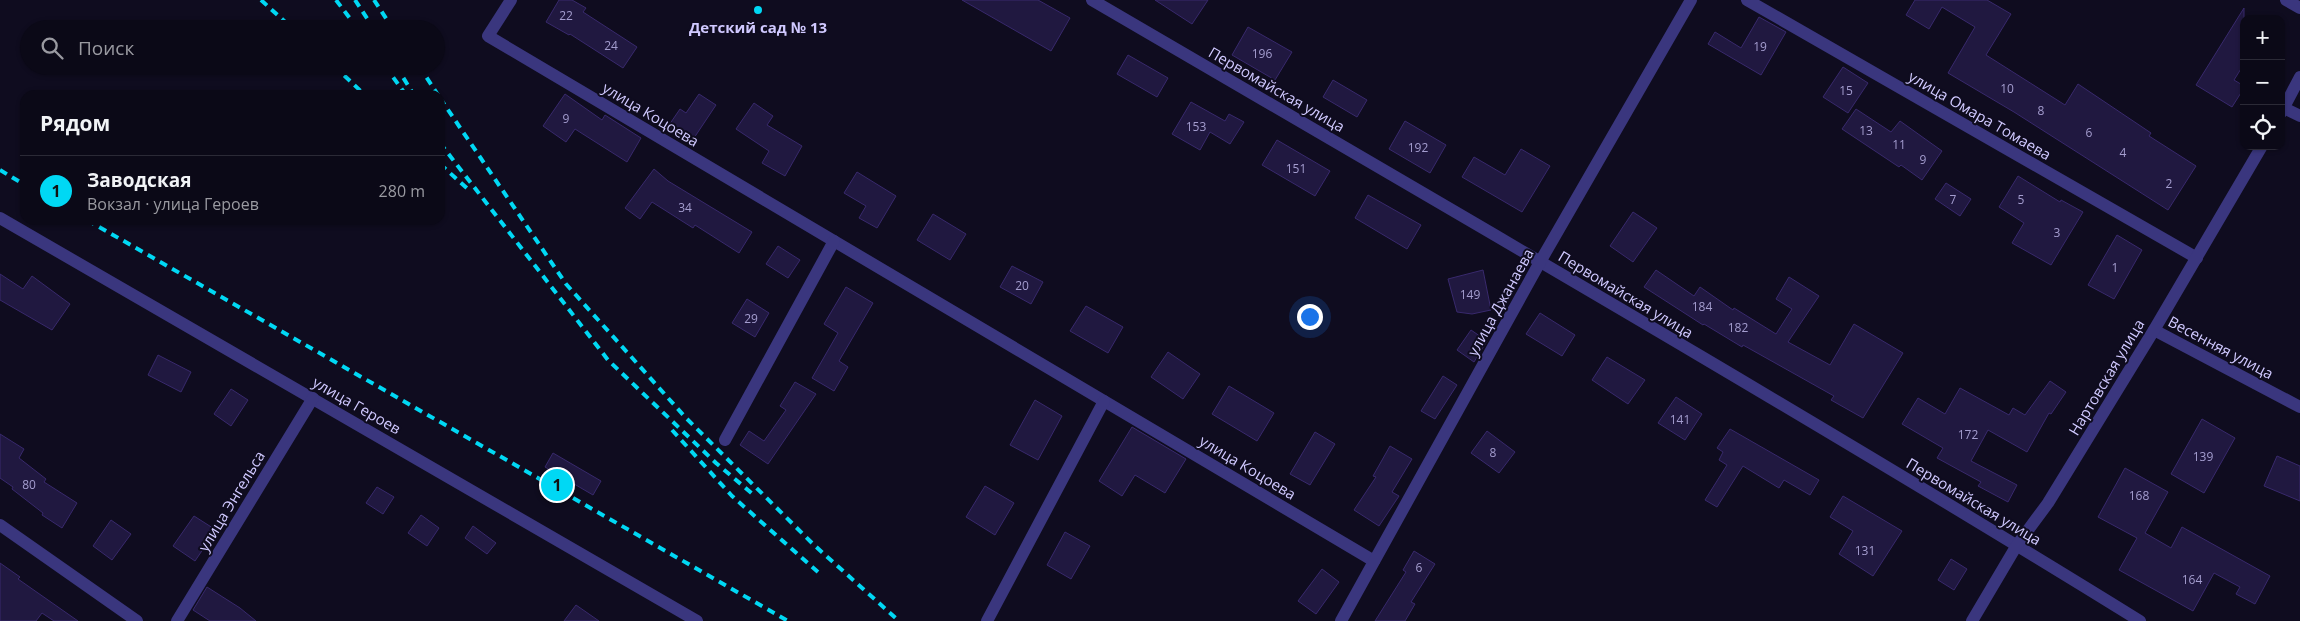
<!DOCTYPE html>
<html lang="ru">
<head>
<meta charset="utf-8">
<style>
	body { margin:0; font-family:"Open Sans",sans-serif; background:#191724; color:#f1f3f6 }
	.controls { position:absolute; right:15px; top:15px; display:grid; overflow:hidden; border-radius:10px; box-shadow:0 1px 4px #0004 }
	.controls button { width:45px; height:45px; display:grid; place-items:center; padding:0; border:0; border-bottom:1px solid #2b2a36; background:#0b0917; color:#f1f3f6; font:25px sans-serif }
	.you { position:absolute; left:1309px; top:316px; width:18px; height:18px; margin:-12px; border:4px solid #fff; border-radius:50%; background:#1a73e8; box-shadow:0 0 0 8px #1a73e833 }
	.badge { display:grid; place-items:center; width:32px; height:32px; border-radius:50%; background:#00d8f4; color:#111; font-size:16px; font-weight:700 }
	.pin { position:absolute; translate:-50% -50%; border:2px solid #fff; box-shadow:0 1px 5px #0006 }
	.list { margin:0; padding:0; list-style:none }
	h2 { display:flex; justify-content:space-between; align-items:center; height:65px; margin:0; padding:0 20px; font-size:21px }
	h2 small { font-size:16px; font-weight:400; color:#9a9aa1 }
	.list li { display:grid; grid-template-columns:32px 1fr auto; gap:15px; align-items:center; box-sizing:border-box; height:70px; padding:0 20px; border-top:1px solid #2b2a36 }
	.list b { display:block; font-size:19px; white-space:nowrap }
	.list p { margin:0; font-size:16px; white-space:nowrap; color:#9a9aa1 }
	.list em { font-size:16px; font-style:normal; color:#9a9aa1 }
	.icon { flex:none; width:28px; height:28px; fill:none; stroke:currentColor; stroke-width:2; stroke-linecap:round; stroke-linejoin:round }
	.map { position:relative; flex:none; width:2300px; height:621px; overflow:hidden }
	.search { position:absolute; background:#0b0917; box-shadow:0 1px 4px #0004; left:20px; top:20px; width:425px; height:55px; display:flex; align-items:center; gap:12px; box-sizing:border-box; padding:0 18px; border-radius:28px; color:#9a9aa1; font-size:19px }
	.panel { position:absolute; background:#0b0917; box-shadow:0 1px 4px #0004; left:20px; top:90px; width:425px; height:135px; border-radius:15px }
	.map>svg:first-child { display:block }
	.building { fill:#201840; stroke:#38296c }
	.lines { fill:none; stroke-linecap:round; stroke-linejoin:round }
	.minor { stroke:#3a367e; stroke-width:12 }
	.tertiary { stroke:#3a367e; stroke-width:12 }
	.rail { stroke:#00d8f4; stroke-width:4; stroke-dasharray:8 6; stroke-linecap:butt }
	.poi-dot { fill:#00d8f4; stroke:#0f0c1f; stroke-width:2 }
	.labels { text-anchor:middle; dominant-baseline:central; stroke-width:4; stroke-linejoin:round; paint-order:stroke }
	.number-label { font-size:12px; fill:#a49dcf }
	.poi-label { font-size:15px; font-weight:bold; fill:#d0c9ff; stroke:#0f0c1f }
	.street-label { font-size:15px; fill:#d0c9ff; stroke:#0f0c1f }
</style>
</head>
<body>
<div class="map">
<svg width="2300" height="621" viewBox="0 0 2300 621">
	<rect width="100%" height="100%" fill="#0f0c1f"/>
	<g class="building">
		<path d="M559,0H572L586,8L583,12L637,47L623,68L570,34L569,35L546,22Z"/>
		<path d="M962,0H1038L1070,18L1051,51Z"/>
		<path d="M1155,0H1208L1192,24Z"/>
		<path d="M1915,0H1987L2011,14L1986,55L2065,105L2078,84L2151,133L2149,136L2196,166L2168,210L2014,112L1948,73L1975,27L1942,7L1929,29L1906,15Z"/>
		<path d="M2244,8V64L2234,80L2244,86V88L2232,107L2196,85Z"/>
		<path d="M1759,17L1786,32L1761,75L1708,44L1715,32L1741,48Z"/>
		<path d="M1248,27L1292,52L1275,80L1232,55Z"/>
		<path d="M1128,55L1168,78L1157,97L1117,74Z"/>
		<path d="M1843,67L1868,83L1848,113L1823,97Z"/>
		<path d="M1333,80L1367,100L1357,117L1323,97Z"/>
		<path d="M565,94L602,120L605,115L641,138L627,162L575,129L566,142L543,126Z"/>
		<path d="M699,94L716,105L690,144L667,128L680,109L686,113Z"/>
		<path d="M1191,102L1225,121L1229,114L1244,122L1230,144L1210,132L1200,150L1172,134Z"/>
		<path d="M754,103L773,116L767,125L802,146L785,176L762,163L769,151L736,129Z"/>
		<path d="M1856,109L1891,132L1900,121L1942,151L1922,180L1901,165L1899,167L1842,129Z"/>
		<path d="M1405,121L1446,145L1430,173L1389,149Z"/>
		<path d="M1277,140L1330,171L1315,196L1262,165Z"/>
		<path d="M1521,149L1550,166L1522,212L1462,177L1474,157L1505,175Z"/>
		<path d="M654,169L668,181L752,232L739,253L695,225L693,228L652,202L640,219L625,208Z"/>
		<path d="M857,172L896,196L877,228L859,218L866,206L844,193Z"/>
		<path d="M2018,176L2060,202L2061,200L2083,212L2051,265L2012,243L2024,223L1999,207Z"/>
		<path d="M1946,183L1971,199L1960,216L1935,199Z"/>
		<path d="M1368,195L1421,225L1407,249L1355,218Z"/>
		<path d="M1633,212L1657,228L1633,262L1610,246Z"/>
		<path d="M933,214L966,234L950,260L917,240Z"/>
		<path d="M2117,235L2142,250L2114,299L2088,285Z"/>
		<path d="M778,246L800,260L788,278L766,264Z"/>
		<path d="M1012,266L1043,282L1031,304L1000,287Z"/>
		<path d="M1483,270L1491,310L1472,314L1457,312L1448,279Z"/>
		<path d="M1656,270L1694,296L1700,287L1733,310L1734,308L1776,334L1792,309L1776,299L1789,277L1819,296L1788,342L1830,365L1854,324L1903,353L1863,418L1831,400L1834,396L1743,345L1742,347L1704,324L1703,325L1644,287Z"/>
		<path d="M0,274L23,289L32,276L70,304L52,330L0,300Z"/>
		<path d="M846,287L873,303L839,361L848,367L834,391L812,378L838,333L824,324Z"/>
		<path d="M747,299L769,313L755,337L732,323Z"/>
		<path d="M1086,306L1123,327L1108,353L1070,331Z"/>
		<path d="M1540,313L1575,335L1562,356L1526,334Z"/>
		<path d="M1471,330L1487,341L1474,362L1457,350Z"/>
		<path d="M1168,352L1200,374L1183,399L1151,377Z"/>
		<path d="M158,355L191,372L181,392L148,375Z"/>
		<path d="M1607,357L1645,380L1628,404L1592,380Z"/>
		<path d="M1443,376L1457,385L1435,419L1421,411Z"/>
		<path d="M2050,381L2066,392L2051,414L2049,413L2027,452L1988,430L1971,461L2017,485L2008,502L1978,486L1981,482L1937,458L1943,448L1902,424L1918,398L1945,414L1960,388L2009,415L2013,408L2025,415Z"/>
		<path d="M795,382L816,394L768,464L740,445L749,431L764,441L786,410L780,406Z"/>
		<path d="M1229,386L1274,413L1257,441L1212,414Z"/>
		<path d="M231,389L248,400L231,426L214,414Z"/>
		<path d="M1676,397L1702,414L1685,440L1658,423Z"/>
		<path d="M1035,400L1062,416L1038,460L1010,445Z"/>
		<path d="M2202,419L2235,438L2204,493L2171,474Z"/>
		<path d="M1132,427L1186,459L1165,493L1135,475L1122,496L1099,481Z"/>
		<path d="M1730,429L1819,480L1810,495L1784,480L1779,488L1743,466L1717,507L1705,500L1727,465L1719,460L1723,452L1717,448Z"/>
		<path d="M1487,431L1515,452L1499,473L1471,453Z"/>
		<path d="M1315,432L1335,444L1310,485L1290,474Z"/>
		<path d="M0,434L24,449L19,458L46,479L44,482L77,503L62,528L42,515L43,513L12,489L13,487L0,478Z"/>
		<path d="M1390,446L1412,459L1392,492L1399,496L1379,526L1354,510L1376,477L1373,476Z"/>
		<path d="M553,453L601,481L593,495L545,467Z"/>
		<path d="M2277,456L2300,466V501L2264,486Z"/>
		<path d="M2125,468L2168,492L2145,533L2171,548L2182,527L2270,576L2255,604L2236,594L2240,587L2214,573L2193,611L2119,570L2137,538L2098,517Z"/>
		<path d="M985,486L1014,503L995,535L966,517Z"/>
		<path d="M377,487L394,497L383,514L366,503Z"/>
		<path d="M1843,496L1902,531L1873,576L1839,554L1853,531L1830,517Z"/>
		<path d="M421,515L439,528L427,546L408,533Z"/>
		<path d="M194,516L216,530L195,561L173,546Z"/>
		<path d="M111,520L131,534L112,560L93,546Z"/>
		<path d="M473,526L496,543L487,554L465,538Z"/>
		<path d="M1065,532L1090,546L1071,579L1047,565Z"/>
		<path d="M1414,551L1435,564L1411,602L1415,604L1405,621H1375L1406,572L1403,570Z"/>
		<path d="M1951,559L1967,569L1954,590L1938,580Z"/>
		<path d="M0,563L20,577L18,579L78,621H54L42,613L36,621H0Z"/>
		<path d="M1322,569L1339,582L1316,614L1298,601Z"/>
		<path d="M207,587L240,608L256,621H210L193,610Z"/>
		<path d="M576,605L599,621H564Z"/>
	</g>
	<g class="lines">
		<g class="minor">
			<path d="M511,0L488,36L1374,561"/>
			<path d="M1092,0C1443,205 1795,408 2140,621"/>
			<path d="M1747,0L2197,258"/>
			<path d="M2286,0L2300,8"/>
			<path d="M2284,108L2300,116"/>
			<path d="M0,218L697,621"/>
			<path d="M2154,330L2300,407"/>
			<path d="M725,440L834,241"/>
			<path d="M0,525L137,621"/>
			<path d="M177,621L313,398"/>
			<path d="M987,621L1104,401"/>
			<path d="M1341,621L1540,262L1691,0"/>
		</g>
		<g class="tertiary">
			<path d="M2281,113L2300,77"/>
			<path d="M1972,621L2017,545L2048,503L2154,330L2262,146"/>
		</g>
		<g class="rail">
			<path d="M261,0L293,29"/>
			<path d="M336,0L358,29"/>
			<path d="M355,0L374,29"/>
			<path d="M374,0L393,29"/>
			<path d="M334,66L365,95"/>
			<path d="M385,66L406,95"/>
			<path d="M396,66L414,95"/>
			<path d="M419,66L438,95"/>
			<path d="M440,98L566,284L686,418L814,545L899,621"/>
			<path d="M440,143L608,360L716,463L755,496"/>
			<path d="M440,164L470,191"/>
			<path d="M0,170L25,185"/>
			<path d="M87,220L788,621"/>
			<path d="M672,430L732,496L819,573"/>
		</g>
	</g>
	<circle class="poi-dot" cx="758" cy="10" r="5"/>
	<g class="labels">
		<g class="number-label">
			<text x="566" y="15">22</text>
			<text x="611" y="45">24</text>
			<text x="1760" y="46">19</text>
			<text x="1262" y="53">196</text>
			<text x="2007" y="88">10</text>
			<text x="1846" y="90">15</text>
			<text x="2041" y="110">8</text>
			<text x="566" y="118">9</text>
			<text x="1196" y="126">153</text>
			<text x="1866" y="130">13</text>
			<text x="2089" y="132">6</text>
			<text x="1899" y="144">11</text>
			<text x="1418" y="147">192</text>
			<text x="2123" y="152">4</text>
			<text x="1923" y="159">9</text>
			<text x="1296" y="168">151</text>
			<text x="2169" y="183">2</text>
			<text x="1953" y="199">7</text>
			<text x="2021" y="199">5</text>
			<text x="685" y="207">34</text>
			<text x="2057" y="232">3</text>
			<text x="2115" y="267">1</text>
			<text x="1022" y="285">20</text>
			<text x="1470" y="294">149</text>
			<text x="1702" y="306">184</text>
			<text x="751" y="318">29</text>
			<text x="1738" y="327">182</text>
			<text x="1680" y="419">141</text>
			<text x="1968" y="434">172</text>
			<text x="1493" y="452">8</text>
			<text x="2203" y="456">139</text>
			<text x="29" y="484">80</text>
			<text x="2139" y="495">168</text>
			<text x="1865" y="550">131</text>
			<text x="1419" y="567">6</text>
			<text x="2192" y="579">164</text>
		</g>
		<g class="poi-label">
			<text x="758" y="27">Детский сад № 13</text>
		</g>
		<g class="street-label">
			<text transform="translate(1277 89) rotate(30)">Первомайская улица</text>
			<text transform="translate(651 114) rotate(31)">улица Коцоева</text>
			<text transform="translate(1980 115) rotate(30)">улица Омара Томаева</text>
			<text transform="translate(1626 294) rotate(31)">Первомайская улица</text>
			<text transform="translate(1500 302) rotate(-61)">улица Джанаева</text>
			<text transform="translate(2221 347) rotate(28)">Весенняя улица</text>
			<text transform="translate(2106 377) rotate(-59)">Нартовская улица</text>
			<text transform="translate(357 405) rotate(30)">улица Героев</text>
			<text transform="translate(1248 467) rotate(31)">улица Коцоева</text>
			<text transform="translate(231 501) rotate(-59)">улица Энгельса</text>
			<text transform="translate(1974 501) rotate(31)">Первомайская улица</text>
		</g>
	</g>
</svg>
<div class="controls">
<button>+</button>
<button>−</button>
<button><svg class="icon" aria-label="locate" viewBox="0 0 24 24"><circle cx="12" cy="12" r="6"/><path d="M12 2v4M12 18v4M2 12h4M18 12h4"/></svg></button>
</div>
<div class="you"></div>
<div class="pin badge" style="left:557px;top:485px">1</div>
<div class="search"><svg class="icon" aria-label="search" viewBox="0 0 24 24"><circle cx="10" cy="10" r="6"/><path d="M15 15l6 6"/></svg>Поиск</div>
<section class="panel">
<h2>Рядом<small></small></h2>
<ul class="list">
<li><span class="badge">1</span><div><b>Заводская</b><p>Вокзал · улица Героев</p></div><em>280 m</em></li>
</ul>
</section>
</div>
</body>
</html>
